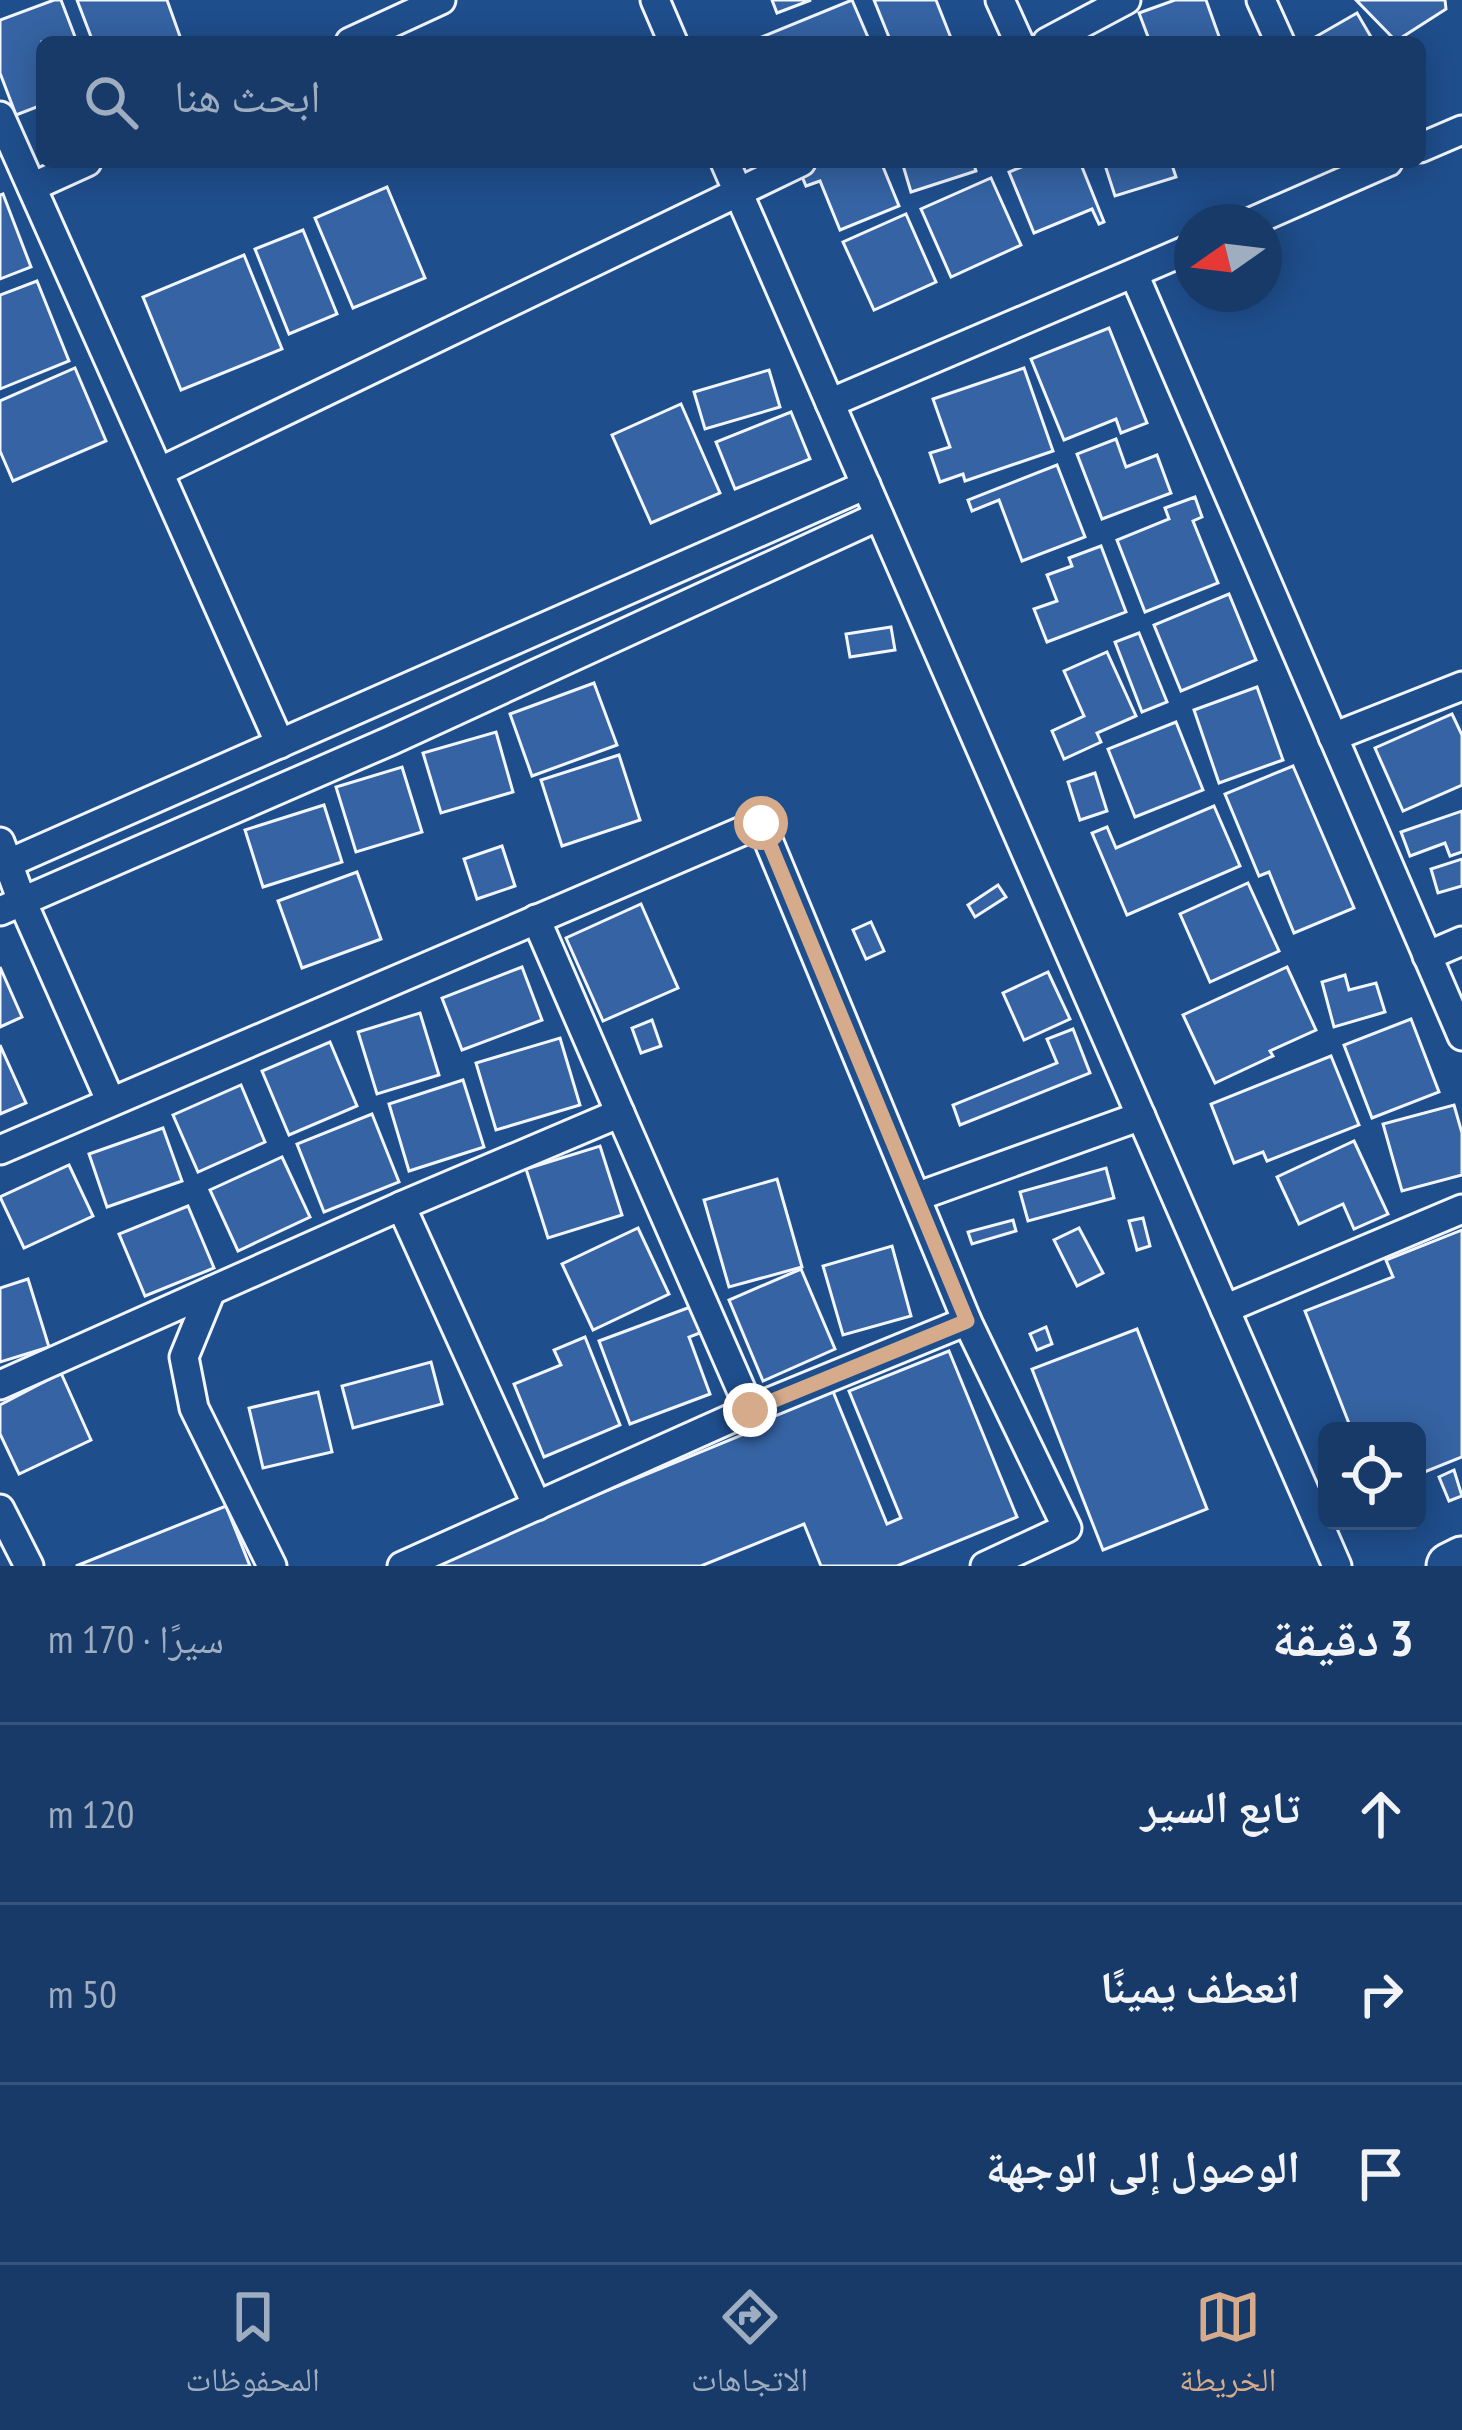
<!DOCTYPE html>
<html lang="ar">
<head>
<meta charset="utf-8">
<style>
	body { margin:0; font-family:"PT Sans Narrow","Noto Naskh Arabic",sans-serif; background:#20416f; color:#f1f3f6; direction:rtl }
	.controls { position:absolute; right:36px; bottom:36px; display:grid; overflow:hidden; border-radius:18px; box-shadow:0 6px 30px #0003 }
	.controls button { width:108px; height:108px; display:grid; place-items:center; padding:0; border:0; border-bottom:3px solid #36547d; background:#173a69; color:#f1f3f6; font:60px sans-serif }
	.compass { position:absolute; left:1174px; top:204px; width:108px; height:108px; border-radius:50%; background:#173a69; box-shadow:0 6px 30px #0003; rotate:256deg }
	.stop { position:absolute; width:36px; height:36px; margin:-27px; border:9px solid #d6ab8b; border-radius:50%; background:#fff }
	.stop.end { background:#d6ab8b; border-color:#fff; box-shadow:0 3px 12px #0008 }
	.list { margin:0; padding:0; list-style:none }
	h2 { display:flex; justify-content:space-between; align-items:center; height:156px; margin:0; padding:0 48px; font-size:51px }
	h2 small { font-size:39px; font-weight:400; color:#9eadc0 }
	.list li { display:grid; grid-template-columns:78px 1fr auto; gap:36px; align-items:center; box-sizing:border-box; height:180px; padding:0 48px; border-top:3px solid #36547d }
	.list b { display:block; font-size:45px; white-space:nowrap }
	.list em { font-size:39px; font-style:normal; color:#9eadc0 }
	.icon { flex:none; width:66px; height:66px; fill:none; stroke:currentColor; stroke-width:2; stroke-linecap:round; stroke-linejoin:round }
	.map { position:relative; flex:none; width:1462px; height:1566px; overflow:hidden; direction:ltr }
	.search { position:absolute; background:#173a69; box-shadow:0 6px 30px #0003; left:36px; right:36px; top:36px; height:132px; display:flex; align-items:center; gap:30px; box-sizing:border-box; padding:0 42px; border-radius:18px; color:#9eadc0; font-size:45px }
	.sheet { height:696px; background:#173a69 }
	nav { display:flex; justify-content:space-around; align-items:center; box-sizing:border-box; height:168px; border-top:3px solid #36547d; background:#173a69; font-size:33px; color:#9eadc0 }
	nav a { display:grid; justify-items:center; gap:6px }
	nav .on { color:#d6ab8b }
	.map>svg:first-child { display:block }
	.building { fill:#3563a3; stroke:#f2f6ff; stroke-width:3 }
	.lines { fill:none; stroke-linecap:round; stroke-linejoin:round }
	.minor-casing { stroke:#f2f6ff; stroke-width:33 }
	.primary-casing { stroke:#f2f6ff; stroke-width:51 }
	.minor { stroke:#1f4e8c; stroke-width:27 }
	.primary { stroke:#1f4e8c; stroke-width:45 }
	.route { stroke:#d6ab8b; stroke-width:15 }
</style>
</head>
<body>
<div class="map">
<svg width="1462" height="1566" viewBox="0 0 1462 1566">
	<rect width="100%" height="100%" fill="#1f4e8c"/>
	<g class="building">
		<path d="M54,0H61L77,42H42V105L16,115L0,73V20Z"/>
		<path d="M77,0H167L182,42H93Z"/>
		<path d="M772,0H811L777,13Z"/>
		<path d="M852,0L870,42H752V41Z"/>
		<path d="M874,0H936L951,38L940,42H891Z"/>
		<path d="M1175,0H1206L1221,42H1150L1139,13Z"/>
		<path d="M1356,0H1445L1446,9L1396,41Z"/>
		<path d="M1357,13L1374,42H1311L1310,40Z"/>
		<path d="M811,162H881L899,206L840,230L820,181L806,186L798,167Z"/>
		<path d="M902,162H973L976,171L911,192Z"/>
		<path d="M1034,162H1080L1104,222L1099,224L1092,209L1034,233L1009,172Z"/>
		<path d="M1104,162H1171L1176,177L1115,196Z"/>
		<path d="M991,178L1021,245L951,277L921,209Z"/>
		<path d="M387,187L425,278L353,308L315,218Z"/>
		<path d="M3,194L31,267L0,279V195Z"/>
		<path d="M906,214L936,282L874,310L843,242Z"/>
		<path d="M303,230L337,314L289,334L255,249Z"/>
		<path d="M244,255L282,349L181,390L143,297Z"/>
		<path d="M37,281L69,361L0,389V295Z"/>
		<path d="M1109,328L1147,423L1121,433L1116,419L1064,440L1031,359Z"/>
		<path d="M75,368L106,441L13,481L0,451V401Z"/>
		<path d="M1024,368L1053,451L965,481L963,474L940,482L930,453L950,447L933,399Z"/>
		<path d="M769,370L780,407L705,429L694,392Z"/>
		<path d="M681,404L720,493L651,523L612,435Z"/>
		<path d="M791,412L810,459L735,489L716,442Z"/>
		<path d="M1116,439L1126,467L1157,455L1171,493L1102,519L1077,454Z"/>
		<path d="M1057,465L1085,537L1022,561L999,500L972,511L968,500Z"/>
		<path d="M1195,497L1202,517L1193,521L1218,583L1145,612L1117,540L1169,519L1165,508Z"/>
		<path d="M1101,546L1126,612L1047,642L1034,609L1057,601L1047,575L1072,566L1069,558Z"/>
		<path d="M1229,594L1256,660L1181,691L1154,625Z"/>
		<path d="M891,627L895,650L850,657L846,634Z"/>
		<path d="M1139,633L1167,702L1142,712L1115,642Z"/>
		<path d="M1107,652L1136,716L1097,733L1101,742L1064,759L1052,731L1084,716L1064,671Z"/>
		<path d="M594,683L617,745L532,776L510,714Z"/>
		<path d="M1257,687L1283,760L1219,783L1194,710Z"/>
		<path d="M1452,714L1462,735V785L1403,811L1375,748Z"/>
		<path d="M1176,722L1203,790L1135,817L1108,749Z"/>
		<path d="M496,732L513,792L441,813L423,753Z"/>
		<path d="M619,755L640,820L562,846L541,780Z"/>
		<path d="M1293,766L1354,908L1294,933L1269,872L1259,876L1225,794Z"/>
		<path d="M402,767L422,832L356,852L336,787Z"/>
		<path d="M1095,773L1107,811L1080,820L1068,782Z"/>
		<path d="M324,805L342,862L263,887L245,830Z"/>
		<path d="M1214,806L1240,866L1127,915L1092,833L1107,827L1116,848Z"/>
		<path d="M1462,811V852L1450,856L1445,843L1410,856L1401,832Z"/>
		<path d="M502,846L515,886L477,899L464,859Z"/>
		<path d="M1462,859V886L1438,893L1431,869Z"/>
		<path d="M357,872L381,939L302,968L278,901Z"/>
		<path d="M1248,883L1279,951L1210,982L1180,914Z"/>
		<path d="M998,885L1006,897L975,917L968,905Z"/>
		<path d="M641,904L678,988L603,1021L566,938Z"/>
		<path d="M871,922L884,951L866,959L853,930Z"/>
		<path d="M0,967L22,1017L0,1027Z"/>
		<path d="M522,967L542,1020L462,1050L442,998Z"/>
		<path d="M1287,967L1316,1030L1270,1051L1273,1056L1215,1083L1183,1015Z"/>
		<path d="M1048,972L1070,1019L1024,1040L1003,993Z"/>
		<path d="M1345,975L1349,990L1376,983L1385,1012L1334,1027L1322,982Z"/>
		<path d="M420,1013L439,1075L377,1094L358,1032Z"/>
		<path d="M1411,1019L1439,1092L1372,1118L1344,1045Z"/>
		<path d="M652,1020L661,1046L641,1053L632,1028Z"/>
		<path d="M1073,1029L1090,1073L960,1125L953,1105L1057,1063L1047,1039Z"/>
		<path d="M560,1038L580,1105L496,1130L476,1063Z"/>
		<path d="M330,1042L357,1106L289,1135L262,1071Z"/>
		<path d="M0,1045L26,1103L0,1114Z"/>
		<path d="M1331,1056L1359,1125L1267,1161L1263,1152L1234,1163L1211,1104Z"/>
		<path d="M463,1080L484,1147L409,1171L389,1104Z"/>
		<path d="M241,1085L265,1142L198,1172L173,1115Z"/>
		<path d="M1454,1105L1462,1133V1175L1402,1191L1383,1124Z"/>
		<path d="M372,1114L399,1182L324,1212L297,1144Z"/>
		<path d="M163,1128L182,1181L107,1207L89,1154Z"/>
		<path d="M1354,1141L1388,1214L1354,1229L1343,1204L1299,1224L1277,1177Z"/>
		<path d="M600,1146L622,1215L548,1238L526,1169Z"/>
		<path d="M282,1157L310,1217L238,1251L210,1190Z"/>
		<path d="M69,1165L93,1216L24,1248L0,1197Z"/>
		<path d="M1106,1168L1114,1198L1028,1221L1020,1192Z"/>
		<path d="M777,1179L802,1267L729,1287L704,1200Z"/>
		<path d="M188,1206L214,1268L145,1296L119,1234Z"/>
		<path d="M1143,1218L1150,1246L1137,1250L1129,1221Z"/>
		<path d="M1013,1220L1016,1231L972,1244L968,1232Z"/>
		<path d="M638,1228L669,1294L593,1330L562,1264Z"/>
		<path d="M1079,1228L1103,1273L1077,1286L1054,1240Z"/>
		<path d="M1462,1230V1457L1417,1475V1431H1352L1305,1311L1393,1277L1386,1260Z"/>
		<path d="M892,1246L911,1316L843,1335L823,1266Z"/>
		<path d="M801,1269L835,1349L763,1381L729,1300Z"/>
		<path d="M28,1279L49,1347L0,1362V1288Z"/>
		<path d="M701,1303L710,1329L689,1337L710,1394L630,1424L599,1341Z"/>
		<path d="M1046,1327L1052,1344L1037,1350L1030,1334Z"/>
		<path d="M1137,1329L1207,1509L1103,1550L1032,1369Z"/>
		<path d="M585,1337L620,1425L544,1457L514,1384L561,1365L554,1350Z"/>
		<path d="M949,1351L1017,1517L897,1566H821L804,1524L701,1566H444L441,1559L764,1426L761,1418L832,1389L887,1524L901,1518L849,1391Z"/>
		<path d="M431,1362L442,1404L353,1428L342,1386Z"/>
		<path d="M61,1373L91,1440L19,1474L0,1434V1405Z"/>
		<path d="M318,1392L332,1452L263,1468L249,1408Z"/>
		<path d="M1454,1470L1462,1496L1449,1501L1439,1477Z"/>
		<path d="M226,1506L250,1566H76Z"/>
	</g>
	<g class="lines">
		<defs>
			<g id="minor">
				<path d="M655,0L673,42"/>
				<path d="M1000,0L1019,42"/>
				<path d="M1261,0L1280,42"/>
				<path d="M350,42L441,0"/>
				<path d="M1047,42L1126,0"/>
				<path d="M0,116L280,744"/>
				<path d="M1420,148L1462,130"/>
				<path d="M725,162L1337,1566"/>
				<path d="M32,187L87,162"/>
				<path d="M1251,222L1388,162"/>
				<path d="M1134,274L1462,1036"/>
				<path d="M830,403L1192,248"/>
				<path d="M159,472L801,162"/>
				<path d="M1333,737L1462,686"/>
				<path d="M0,842L22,901L110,1100"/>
				<path d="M0,867L866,485"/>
				<path d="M0,911L390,741L879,516"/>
				<path d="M536,919L620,1113"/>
				<path d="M1427,956L1462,941"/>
				<path d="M0,1150L761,823L967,1321L1067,1528L985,1566"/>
				<path d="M916,1197L1141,1116"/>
				<path d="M401,1206L620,1113L750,1410"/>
				<path d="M211,1291L184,1357L194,1408L272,1566"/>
				<path d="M1225,1309L1462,1209"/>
				<path d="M0,1385L401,1206L537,1506"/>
				<path d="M0,1509L29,1566"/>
				<path d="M402,1566L750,1410L967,1321"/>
			</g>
			<path id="primary" d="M1450,1566L1462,1560"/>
		</defs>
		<use href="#minor" class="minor-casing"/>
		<use href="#primary" class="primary-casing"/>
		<use href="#minor" class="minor"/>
		<use href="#primary" class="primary"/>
	</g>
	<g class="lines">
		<path class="route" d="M750,1410L967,1321L761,823"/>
	</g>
</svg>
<div class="controls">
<button><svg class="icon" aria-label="locate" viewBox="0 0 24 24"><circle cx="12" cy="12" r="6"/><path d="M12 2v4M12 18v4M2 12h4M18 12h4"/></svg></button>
</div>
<svg class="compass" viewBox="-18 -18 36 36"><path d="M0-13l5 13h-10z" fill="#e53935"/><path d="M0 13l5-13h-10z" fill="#9eadc0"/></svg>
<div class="stop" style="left:761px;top:823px"></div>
<div class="stop end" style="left:750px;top:1410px"></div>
<div class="search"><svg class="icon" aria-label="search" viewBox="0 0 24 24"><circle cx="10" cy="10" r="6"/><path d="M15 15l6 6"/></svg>ابحث هنا</div>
</div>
<section class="sheet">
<h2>3 دقيقة<small>سيرًا · 170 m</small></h2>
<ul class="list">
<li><svg class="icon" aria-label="ahead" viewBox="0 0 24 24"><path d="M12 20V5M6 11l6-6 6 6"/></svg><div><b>تابع السير</b></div><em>120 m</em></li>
<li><svg class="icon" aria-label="right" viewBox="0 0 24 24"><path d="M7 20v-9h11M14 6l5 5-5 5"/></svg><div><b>انعطف يمينًا</b></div><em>50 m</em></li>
<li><svg class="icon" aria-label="arrive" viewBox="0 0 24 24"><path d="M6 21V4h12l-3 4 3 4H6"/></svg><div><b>الوصول إلى الوجهة</b></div></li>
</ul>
</section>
<nav>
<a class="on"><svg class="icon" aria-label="map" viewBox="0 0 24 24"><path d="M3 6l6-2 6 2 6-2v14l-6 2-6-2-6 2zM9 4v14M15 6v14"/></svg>الخريطة</a>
<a><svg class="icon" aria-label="directions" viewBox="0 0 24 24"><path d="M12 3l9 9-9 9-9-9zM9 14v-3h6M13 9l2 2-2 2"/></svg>الاتجاهات</a>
<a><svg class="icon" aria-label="saved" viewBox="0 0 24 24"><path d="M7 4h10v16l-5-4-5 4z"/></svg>المحفوظات</a>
</nav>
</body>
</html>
